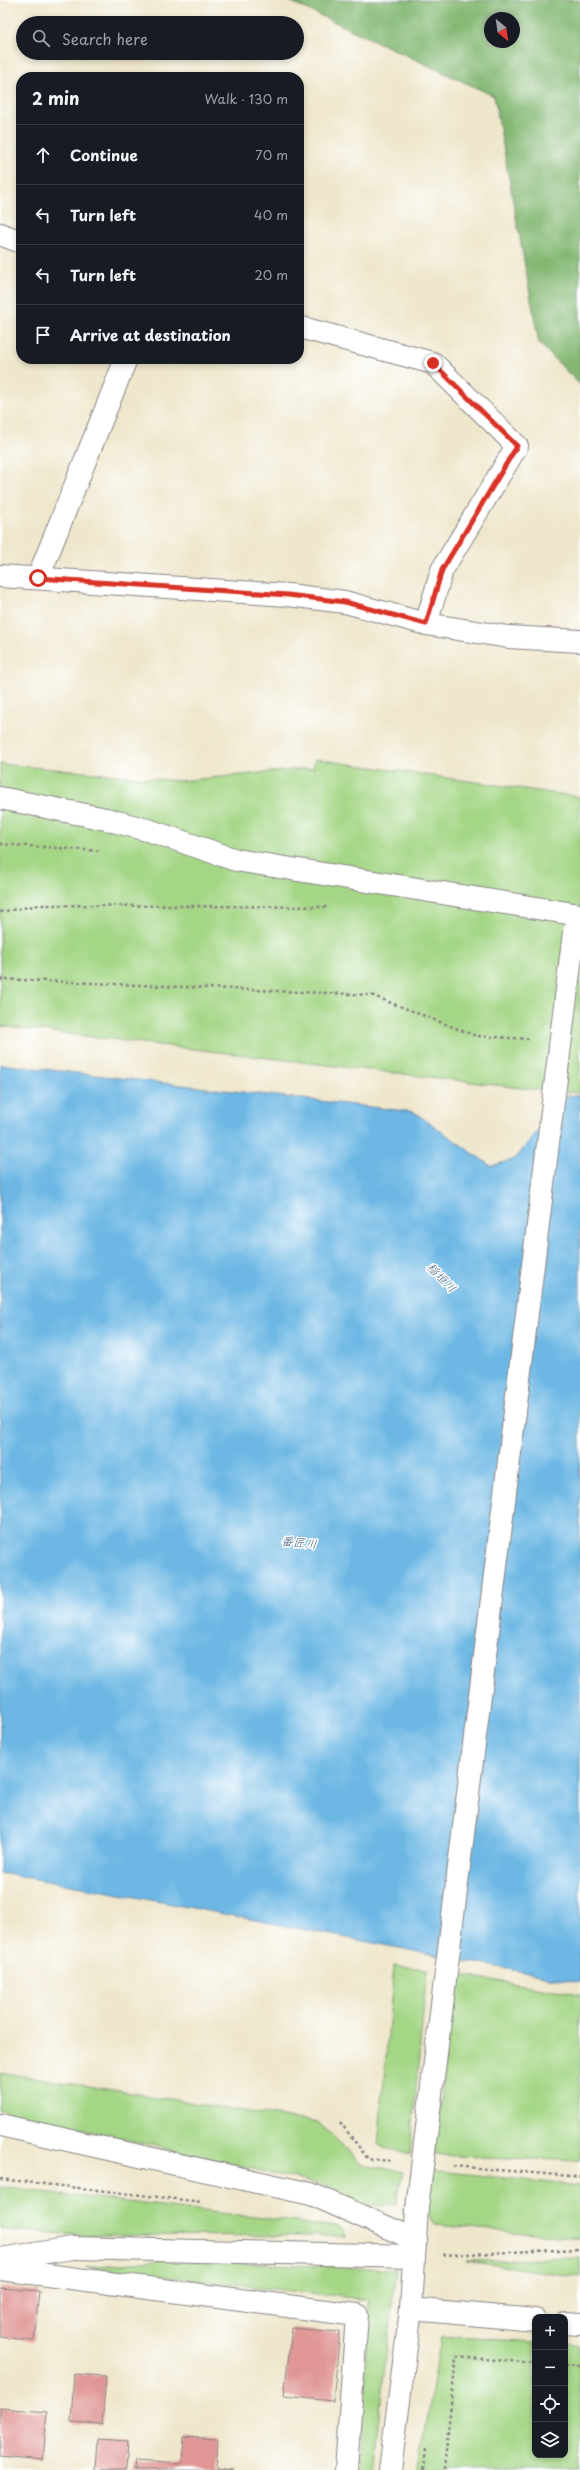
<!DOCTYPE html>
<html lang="en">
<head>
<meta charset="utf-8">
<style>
	body { margin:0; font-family:"Playpen Sans","Klee One",sans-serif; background:#242831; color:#f1f3f6 }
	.controls { position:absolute; right:12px; bottom:12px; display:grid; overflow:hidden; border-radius:8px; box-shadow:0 2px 6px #0003 }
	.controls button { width:36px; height:36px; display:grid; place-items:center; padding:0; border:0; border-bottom:1px solid #363941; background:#171b24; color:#f1f3f6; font:20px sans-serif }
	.compass { position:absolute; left:484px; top:12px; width:36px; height:36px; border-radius:50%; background:#171b24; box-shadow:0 2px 6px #0003; rotate:151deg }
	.stop { position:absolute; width:12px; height:12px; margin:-9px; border:3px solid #d93025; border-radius:50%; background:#fff }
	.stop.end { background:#d93025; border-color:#fff; box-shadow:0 1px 4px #0008 }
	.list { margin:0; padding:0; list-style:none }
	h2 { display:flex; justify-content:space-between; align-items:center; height:52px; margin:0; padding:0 16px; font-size:17px }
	h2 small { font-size:13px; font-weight:400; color:#9ea1a6 }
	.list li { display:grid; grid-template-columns:26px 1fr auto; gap:12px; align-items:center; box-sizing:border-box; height:60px; padding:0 16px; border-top:1px solid #363941 }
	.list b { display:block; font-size:15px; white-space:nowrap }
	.list em { font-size:13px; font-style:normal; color:#9ea1a6 }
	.icon { flex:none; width:22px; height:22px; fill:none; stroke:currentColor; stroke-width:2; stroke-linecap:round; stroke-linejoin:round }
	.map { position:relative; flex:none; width:580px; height:2470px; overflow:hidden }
	.search { position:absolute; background:#171b24; box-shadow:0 2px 6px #0003; left:16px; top:16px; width:288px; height:44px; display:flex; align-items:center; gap:10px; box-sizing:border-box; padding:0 14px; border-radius:22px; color:#9ea1a6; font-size:15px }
	.panel { position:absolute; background:#171b24; box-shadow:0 2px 6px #0003; left:16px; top:72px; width:288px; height:292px; border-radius:16px }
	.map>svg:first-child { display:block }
	.green { fill:#a4d685; stroke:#637c60 }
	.forest { fill:#83b772; stroke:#526c56; fill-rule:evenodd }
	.water { fill:#6cb7e4; stroke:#476c90 }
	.building { fill:#e09795 }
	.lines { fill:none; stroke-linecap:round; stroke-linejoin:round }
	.minor-casing { stroke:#888484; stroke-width:24 }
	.path { stroke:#888484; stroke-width:2.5; stroke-dasharray:3 3; stroke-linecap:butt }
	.minor { stroke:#fff; stroke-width:22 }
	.minor-bridge-casing { stroke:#888484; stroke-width:24; stroke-linecap:butt }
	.minor-bridge { stroke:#fff; stroke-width:22 }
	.route { stroke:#d93025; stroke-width:5 }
	.labels { text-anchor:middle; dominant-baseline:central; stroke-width:3; stroke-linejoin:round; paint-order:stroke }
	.water-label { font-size:12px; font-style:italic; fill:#405e7f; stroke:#fff }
</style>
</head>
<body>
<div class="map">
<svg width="580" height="2470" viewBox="0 0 580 2470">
	<rect width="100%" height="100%" fill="#fff"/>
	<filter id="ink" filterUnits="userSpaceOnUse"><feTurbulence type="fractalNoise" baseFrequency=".025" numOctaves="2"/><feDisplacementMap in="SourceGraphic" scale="8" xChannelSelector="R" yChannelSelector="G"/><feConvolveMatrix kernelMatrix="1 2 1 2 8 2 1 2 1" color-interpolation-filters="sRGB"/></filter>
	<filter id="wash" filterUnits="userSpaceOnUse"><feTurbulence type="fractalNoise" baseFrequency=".012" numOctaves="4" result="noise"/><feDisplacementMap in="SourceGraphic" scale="16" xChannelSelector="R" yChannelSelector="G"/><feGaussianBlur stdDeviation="0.9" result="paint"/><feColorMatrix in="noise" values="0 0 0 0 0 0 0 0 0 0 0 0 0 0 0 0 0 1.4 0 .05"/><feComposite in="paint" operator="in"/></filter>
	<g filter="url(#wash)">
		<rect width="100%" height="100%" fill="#efe7cc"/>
		<g class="green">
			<path d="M315,759L580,797V1093L529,1089L0,1026V764L179,781L313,768Z"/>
			<path d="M394,1966L427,1969L410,2155L378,2145Z"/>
			<path d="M454,1974L580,1994V2161L434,2155Z"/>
			<path d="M0,2072L319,2123L362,2164L403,2172L396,2204L359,2207L330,2187L0,2110Z"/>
			<path d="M430,2170L580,2186V2238L435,2225L426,2212Z"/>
			<path d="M0,2187L339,2227L346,2236L78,2235L0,2229Z"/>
			<path d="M580,2258V2277L466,2261Z"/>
			<path d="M166,2260L396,2269L373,2470H359L369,2300L86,2267Z"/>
			<path d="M441,2336L535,2342V2455H565V2344L580,2345V2470H419Z"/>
		</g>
		<path class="forest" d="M287,0H580V385L539,343L494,96ZM490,18H514V42H490Z"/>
		<path class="water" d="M0,1064L414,1112L491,1166L515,1159L567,1095L580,1096V1983L99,1890L0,1873Z"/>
		<g id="blocks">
			<g class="building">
				<path d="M0,2288L39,2291L34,2341L0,2337Z"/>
				<path d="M292,2328L340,2332L333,2401L284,2396Z"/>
				<path d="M74,2374L106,2376L102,2424L71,2422Z"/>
				<path d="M0,2408L47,2412L43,2460L0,2456Z"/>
				<path d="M184,2437L218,2439L216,2468L233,2470H134L135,2461L182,2464Z"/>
				<path d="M97,2439L128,2441L126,2470H95Z"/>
			</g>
		</g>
	</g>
	<g filter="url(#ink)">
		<use href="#blocks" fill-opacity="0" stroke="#888484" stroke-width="1"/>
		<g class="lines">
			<defs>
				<g id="minor">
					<path d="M0,234L21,242"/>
					<path d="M299,327L433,363L517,446L442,570L426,624"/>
					<path d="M0,576L288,595L345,602L426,624L508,637L580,641"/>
					<path d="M38,578L126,359"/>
					<path d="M0,798L106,819L151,831L236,860L580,915"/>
					<path d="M0,2125L311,2194L416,2240"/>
					<path d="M0,2259L73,2248L414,2256"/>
					<path d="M0,2269L357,2315L346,2470"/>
					<path d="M411,2309L535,2320"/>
					<path d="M565,2323L580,2324"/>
					<path d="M390,2470L411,2309L417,2208"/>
				</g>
			</defs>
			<use href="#minor" class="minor-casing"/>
			<g class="path">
				<path d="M0,844L101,851"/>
				<path d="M0,912L39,905L329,907"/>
				<path d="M0,979L371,995L476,1036L531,1039"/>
				<path d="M340,2122L368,2159L392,2161"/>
				<path d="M453,2166L580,2177"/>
				<path d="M0,2179L202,2202"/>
				<path d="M443,2255L580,2249"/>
				<path d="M565,2365L580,2366"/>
				<path d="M423,2470L425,2449"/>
				<path d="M444,2470L456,2357L535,2363"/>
			</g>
			<use href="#minor" class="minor"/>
			<defs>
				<path id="minor-bridge" d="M417,2208L574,932"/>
			</defs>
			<use href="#minor-bridge" class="minor-bridge-casing"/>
			<use href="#minor-bridge" class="minor-bridge"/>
		</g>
	</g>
	<g class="lines" filter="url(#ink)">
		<path class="route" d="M38,578L288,595L345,602L426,624L442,570L517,446L433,363"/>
	</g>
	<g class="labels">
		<g class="water-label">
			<text transform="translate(442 1277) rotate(45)">稲垣川</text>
			<text transform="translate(299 1542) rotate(6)">番匠川</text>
		</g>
	</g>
</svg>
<div class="controls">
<button>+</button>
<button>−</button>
<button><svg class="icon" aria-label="locate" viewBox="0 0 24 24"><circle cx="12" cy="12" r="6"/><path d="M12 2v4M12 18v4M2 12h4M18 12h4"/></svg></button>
<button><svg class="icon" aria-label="layers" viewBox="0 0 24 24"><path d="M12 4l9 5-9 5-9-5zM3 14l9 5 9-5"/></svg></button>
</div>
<svg class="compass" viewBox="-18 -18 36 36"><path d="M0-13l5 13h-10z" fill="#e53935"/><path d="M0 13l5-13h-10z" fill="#9ea1a6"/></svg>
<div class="stop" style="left:38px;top:578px"></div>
<div class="stop end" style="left:433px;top:363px"></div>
<div class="search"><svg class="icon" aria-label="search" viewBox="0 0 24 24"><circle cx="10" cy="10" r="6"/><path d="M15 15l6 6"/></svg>Search here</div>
<section class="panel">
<h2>2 min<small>Walk · 130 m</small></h2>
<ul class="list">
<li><svg class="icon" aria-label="ahead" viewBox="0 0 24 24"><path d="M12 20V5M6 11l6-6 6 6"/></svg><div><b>Continue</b></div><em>70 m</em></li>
<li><svg class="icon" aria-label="left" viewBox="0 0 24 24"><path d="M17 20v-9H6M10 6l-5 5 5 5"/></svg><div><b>Turn left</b></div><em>40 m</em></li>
<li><svg class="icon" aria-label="left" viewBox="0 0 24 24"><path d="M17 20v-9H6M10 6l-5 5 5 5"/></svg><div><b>Turn left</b></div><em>20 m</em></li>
<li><svg class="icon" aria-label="arrive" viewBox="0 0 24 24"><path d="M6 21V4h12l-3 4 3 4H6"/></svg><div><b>Arrive at destination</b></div></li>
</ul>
</section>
</div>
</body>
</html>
